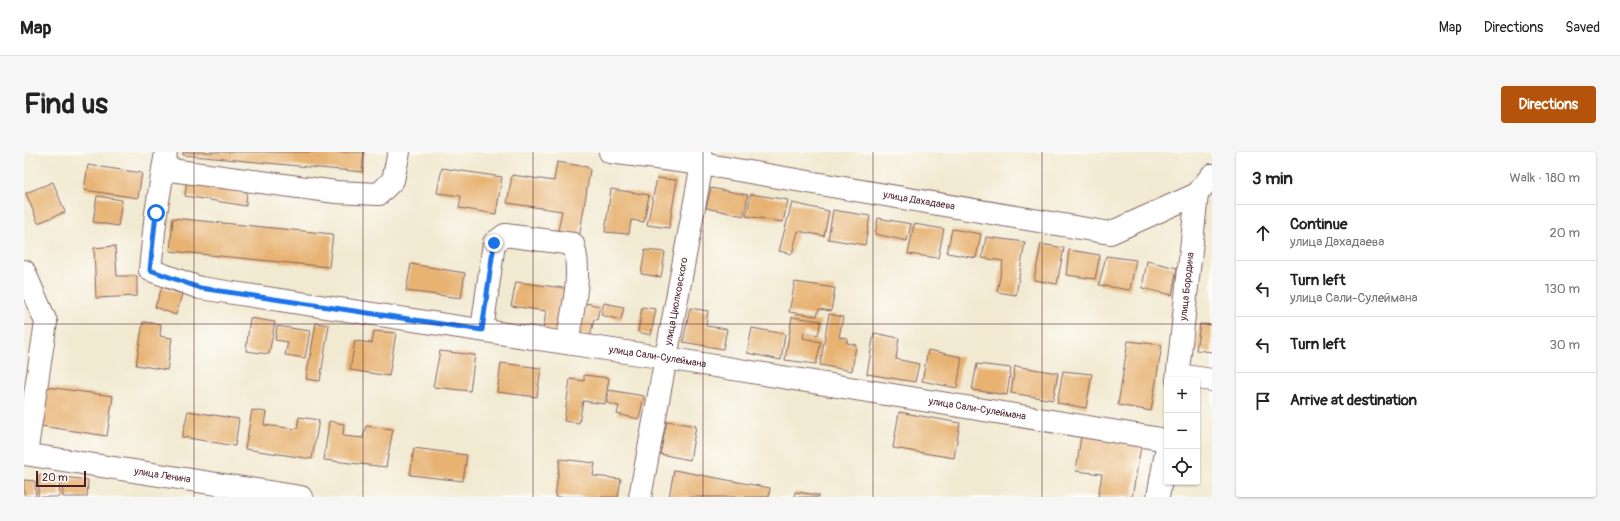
<!DOCTYPE html>
<html lang="en">
<head>
<meta charset="utf-8">
<style>
	body { margin:0; font-family:Pangolin,sans-serif; background:#f6f6f6; color:#222 }
	.controls { position:absolute; right:12px; bottom:12px; display:grid; overflow:hidden; border-radius:4px; box-shadow:0 1px 3px #0004 }
	.controls button { width:36px; height:36px; display:grid; place-items:center; padding:0; border:0; border-bottom:1px solid #e0e0e0; background:#fff; color:#222; font:20px sans-serif }
	.scale { position:absolute; left:12px; bottom:10px; width:50px; box-sizing:border-box; padding-left:4px; border:2px solid #4a1f2b; border-top:0; font-size:11px; line-height:14px; white-space:nowrap; color:#4a1f2b; -webkit-text-stroke:3px #fdfcf7; paint-order:stroke }
	.stop { position:absolute; width:12px; height:12px; margin:-9px; border:3px solid #1a73e8; border-radius:50%; background:#fff }
	.stop.end { background:#1a73e8; border-color:#fff; box-shadow:0 1px 4px #0008 }
	.list { margin:0; padding:0; list-style:none }
	h2 { display:flex; justify-content:space-between; align-items:center; height:52px; margin:0; padding:0 16px; font-size:17px }
	h2 small { font-size:13px; font-weight:400; color:#767676 }
	.list li { display:grid; grid-template-columns:26px 1fr auto; gap:12px; align-items:center; box-sizing:border-box; height:56px; padding:0 16px; border-top:1px solid #e0e0e0 }
	.list b { display:block; font-size:15px; white-space:nowrap }
	.list p { margin:0; font-size:13px; white-space:nowrap; color:#767676 }
	.list em { font-size:13px; font-style:normal; color:#767676 }
	.icon { flex:none; width:22px; height:22px; fill:none; stroke:currentColor; stroke-width:2; stroke-linecap:round; stroke-linejoin:round }
	.map { position:relative; flex:none; width:1188px; height:345px; overflow:hidden; border-radius:4px }
	header { display:flex; align-items:center; gap:24px; box-sizing:border-box; height:56px; padding:0 20px; background:#fff; border-bottom:1px solid #e0e0e0 }
	header strong { font-size:19px }
	nav { display:flex; gap:22px; margin-inline-start:auto; font-size:14px }
	.intro { display:flex; align-items:center; justify-content:space-between; box-sizing:border-box; height:96px; padding:0 24px }
	h1 { margin:0; font-size:28px }
	.button { padding:10px 18px; border-radius:4px; background:#b45309; color:#fff; font-size:14px; font-weight:700 }
	main { display:flex; gap:24px; padding:0 24px }
	aside { flex:1; background:#fff; border-radius:4px; box-shadow:0 1px 3px #0004 }
	.map>svg:first-child { display:block }
	.building { fill:#e7b272 }
	.lines { fill:none; stroke-linecap:round; stroke-linejoin:round }
	.minor-casing { stroke:#846665; stroke-width:24 }
	.minor { stroke:#fff; stroke-width:22 }
	.route { stroke:#1a73e8; stroke-width:5 }
	.grid { fill:none; stroke:#4a1f2b; stroke-width:1; stroke-opacity:0.55 }
	.labels { text-anchor:middle; dominant-baseline:central; stroke-width:3; stroke-linejoin:round; paint-order:stroke }
	.street-label { font-size:10px; fill:#4a1f2b; stroke:#fdfcf7 }
</style>
</head>
<body>
<header>
<strong>Map</strong>
<nav><a>Map</a><a>Directions</a><a>Saved</a></nav>
</header>
<div class="intro"><h1>Find us</h1><a class="button">Directions</a></div>
<main>
<div class="map">
<svg width="1188" height="345" viewBox="0 0 1188 345">
	<rect width="100%" height="100%" fill="#fdfcf7"/>
	<filter id="ink" filterUnits="userSpaceOnUse"><feTurbulence type="fractalNoise" baseFrequency=".025" numOctaves="2"/><feDisplacementMap in="SourceGraphic" scale="8" xChannelSelector="R" yChannelSelector="G"/><feConvolveMatrix kernelMatrix="1 2 1 2 8 2 1 2 1" color-interpolation-filters="sRGB"/></filter>
	<filter id="wash" filterUnits="userSpaceOnUse"><feTurbulence type="fractalNoise" baseFrequency=".012" numOctaves="4" result="noise"/><feDisplacementMap in="SourceGraphic" scale="16" xChannelSelector="R" yChannelSelector="G"/><feGaussianBlur stdDeviation="0.9" result="paint"/><feColorMatrix in="noise" values="0 0 0 0 0 0 0 0 0 0 0 0 0 0 0 0 0 1.4 0 .05"/><feComposite in="paint" operator="in"/></filter>
	<g filter="url(#wash)">
		<rect width="100%" height="100%" fill="#f1e9d0"/>
		<g id="blocks">
			<g class="building">
				<path d="M159,0H340L338,20L159,3Z"/>
				<path d="M533,10L563,15L566,18L555,87L533,84L538,59L483,51L488,23L530,29Z"/>
				<path d="M64,13L118,21L114,46L60,38Z"/>
				<path d="M418,16L478,25L472,62L435,56L437,44L413,41Z"/>
				<path d="M633,26L653,28L645,76L623,73Z"/>
				<path d="M163,28L223,37L222,54L161,44Z"/>
				<path d="M29,30L41,60L14,71L2,41Z"/>
				<path d="M687,36L724,43L720,64L682,56Z"/>
				<path d="M587,37L625,43L620,70L607,68L605,82L581,80Z"/>
				<path d="M727,42L764,48L759,70L722,64Z"/>
				<path d="M73,44L98,48L94,74L69,70Z"/>
				<path d="M768,51L805,59L800,84L774,79L768,102L755,99Z"/>
				<path d="M809,58L846,64L841,93L804,87Z"/>
				<path d="M149,66L309,82L305,115L146,99Z"/>
				<path d="M854,66L887,72L883,89L851,82Z"/>
				<path d="M890,72L920,77L914,106L884,102Z"/>
				<path d="M928,77L957,82L952,106L923,101Z"/>
				<path d="M962,85L1001,90L992,143L973,140L979,109L958,106Z"/>
				<path d="M1017,92L1040,96L1033,132L1010,128Z"/>
				<path d="M91,94L93,124H113V144L72,146L70,96Z"/>
				<path d="M621,98L641,100L637,125L617,122Z"/>
				<path d="M1045,98L1076,103L1071,127L1042,123Z"/>
				<path d="M1082,104L1112,108L1106,138L1075,133Z"/>
				<path d="M1123,109L1153,116L1148,143L1118,136Z"/>
				<path d="M387,112L441,121L437,146L382,139Z"/>
				<path d="M492,130L548,137L541,182L519,179L522,159L487,154Z"/>
				<path d="M771,130L811,136L807,159L795,157L793,164L765,160Z"/>
				<path d="M138,135L158,142L152,163L131,155Z"/>
				<path d="M556,150L576,154L573,168L570,167L566,185L550,182Z"/>
				<path d="M580,151L600,155L597,168L577,163Z"/>
				<path d="M618,155L632,157L627,183L614,180Z"/>
				<path d="M666,156L684,159L682,174L703,177L699,197L659,190Z"/>
				<path d="M805,162L819,165L815,185L823,186V191L832,193L828,219L796,213Z"/>
				<path d="M768,165L797,169L794,183L780,180L779,186L797,190L792,212L761,208Z"/>
				<path d="M226,166L251,170L245,202L222,199Z"/>
				<path d="M119,170L137,172L136,184L148,186L143,218L112,213Z"/>
				<path d="M292,171L305,173L296,229L282,227Z"/>
				<path d="M1176,172L1188,173V200L1172,198Z"/>
				<path d="M253,174L286,179L281,206L261,203L264,190L251,188Z"/>
				<path d="M728,176L761,182L757,208L723,201Z"/>
				<path d="M350,179L372,181L365,224L326,218L331,189L348,191Z"/>
				<path d="M850,181L875,186L872,207L895,212L891,230L843,222Z"/>
				<path d="M1104,189L1138,193L1127,259L1094,253Z"/>
				<path d="M904,198L938,205L933,236L898,229Z"/>
				<path d="M416,199L451,203L446,239L409,235Z"/>
				<path d="M477,211L517,216L513,245L473,240Z"/>
				<path d="M953,212L987,216L983,243L948,238Z"/>
				<path d="M991,214L1034,221L1029,248L987,241Z"/>
				<path d="M1039,219L1068,222L1062,256L1033,251Z"/>
				<path d="M560,223L585,226L581,252L559,249L555,271L540,269L546,227L560,229Z"/>
				<path d="M23,235L89,244L83,284L17,274Z"/>
				<path d="M585,238L620,244L615,267L593,262L595,254L583,251Z"/>
				<path d="M228,258L242,260L240,273L273,277L275,265L295,268L288,307L221,297Z"/>
				<path d="M164,259L215,267L211,294L158,285Z"/>
				<path d="M875,260L936,271L930,306L869,296Z"/>
				<path d="M305,269L320,272L319,284L339,286L342,274L369,277L362,315L300,308Z"/>
				<path d="M643,269L672,274L666,308L636,302Z"/>
				<path d="M1057,284L1117,295L1108,345H1074L1078,322L1052,319Z"/>
				<path d="M390,296L443,303L439,329L386,323Z"/>
				<path d="M536,307L571,311L569,324L597,327L594,345H531Z"/>
				<path d="M650,318L746,336L745,345H645Z"/>
				<path d="M15,323L35,326L36,345H14Z"/>
				<path d="M38,325L64,328L63,345H39Z"/>
				<path d="M0,328L11,329L12,345H0Z"/>
				<path d="M771,340L795,343V345H770Z"/>
			</g>
		</g>
	</g>
	<g filter="url(#ink)">
		<use href="#blocks" fill-opacity="0" stroke="#846665" stroke-width="1"/>
		<g class="lines">
			<defs>
				<g id="minor">
					<path id="s1" d="M142,0L132,61L126,118L176,136L642,206L1143,288"/>
					<path id="s2" d="M586,0L678,12L1086,81L1173,42L1188,23"/>
					<path d="M139,17L312,40L355,42L369,28L375,0"/>
					<path d="M0,119L22,170L2,302"/>
					<path d="M458,178L470,91L481,83L549,92C559,121 548,161 543,191"/>
					<path d="M1154,223L1188,228"/>
					<path id="s3" d="M1153,228L1173,42"/>
					<path id="s4" d="M0,302L277,345"/>
					<path id="s5" d="M616,345L678,12L676,0"/>
					<path d="M1134,345L1143,295"/>
				</g>
			</defs>
			<use href="#minor" class="minor-casing"/>
			<use href="#minor" class="minor"/>
		</g>
	</g>
	<g class="lines" filter="url(#ink)">
		<path class="route" d="M132,61L126,118L176,136L458,178L470,91"/>
	</g>
	<path class="grid" d="M170,0V345M339,0V345M509,0V345M679,0V345M849,0V345M1018,0V345M0,172H1188"/>
	<g class="labels">
		<g class="street-label">
			<text stroke="none"><textPath href="#s2" startOffset="313">улица Дахадаева</textPath></text>
			<text stroke="none"><textPath href="#s3" startOffset="94">улица Бородина</textPath></text>
			<text stroke="none"><textPath href="#s5" startOffset="199">улица Циолковского</textPath></text>
			<text stroke="none"><textPath href="#s1" startOffset="635">улица Сали-Сулеймана</textPath></text>
			<text stroke="none"><textPath href="#s1" startOffset="959">улица Сали-Сулеймана</textPath></text>
			<text stroke="none"><textPath href="#s4" startOffset="140">улица Ленина</textPath></text>
		</g>
	</g>
</svg>
<div class="controls">
<button>+</button>
<button>−</button>
<button><svg class="icon" aria-label="locate" viewBox="0 0 24 24"><circle cx="12" cy="12" r="6"/><path d="M12 2v4M12 18v4M2 12h4M18 12h4"/></svg></button>
</div>
<div class="scale">20 m</div>
<div class="stop" style="left:132px;top:61px"></div>
<div class="stop end" style="left:470px;top:91px"></div>
</div>
<aside>
<h2>3 min<small>Walk · 180 m</small></h2>
<ul class="list">
<li><svg class="icon" aria-label="ahead" viewBox="0 0 24 24"><path d="M12 20V5M6 11l6-6 6 6"/></svg><div><b>Continue</b><p>улица Дахадаева</p></div><em>20 m</em></li>
<li><svg class="icon" aria-label="left" viewBox="0 0 24 24"><path d="M17 20v-9H6M10 6l-5 5 5 5"/></svg><div><b>Turn left</b><p>улица Сали-Сулеймана</p></div><em>130 m</em></li>
<li><svg class="icon" aria-label="left" viewBox="0 0 24 24"><path d="M17 20v-9H6M10 6l-5 5 5 5"/></svg><div><b>Turn left</b></div><em>30 m</em></li>
<li><svg class="icon" aria-label="arrive" viewBox="0 0 24 24"><path d="M6 21V4h12l-3 4 3 4H6"/></svg><div><b>Arrive at destination</b></div></li>
</ul>
</aside>
</main>
</body>
</html>
